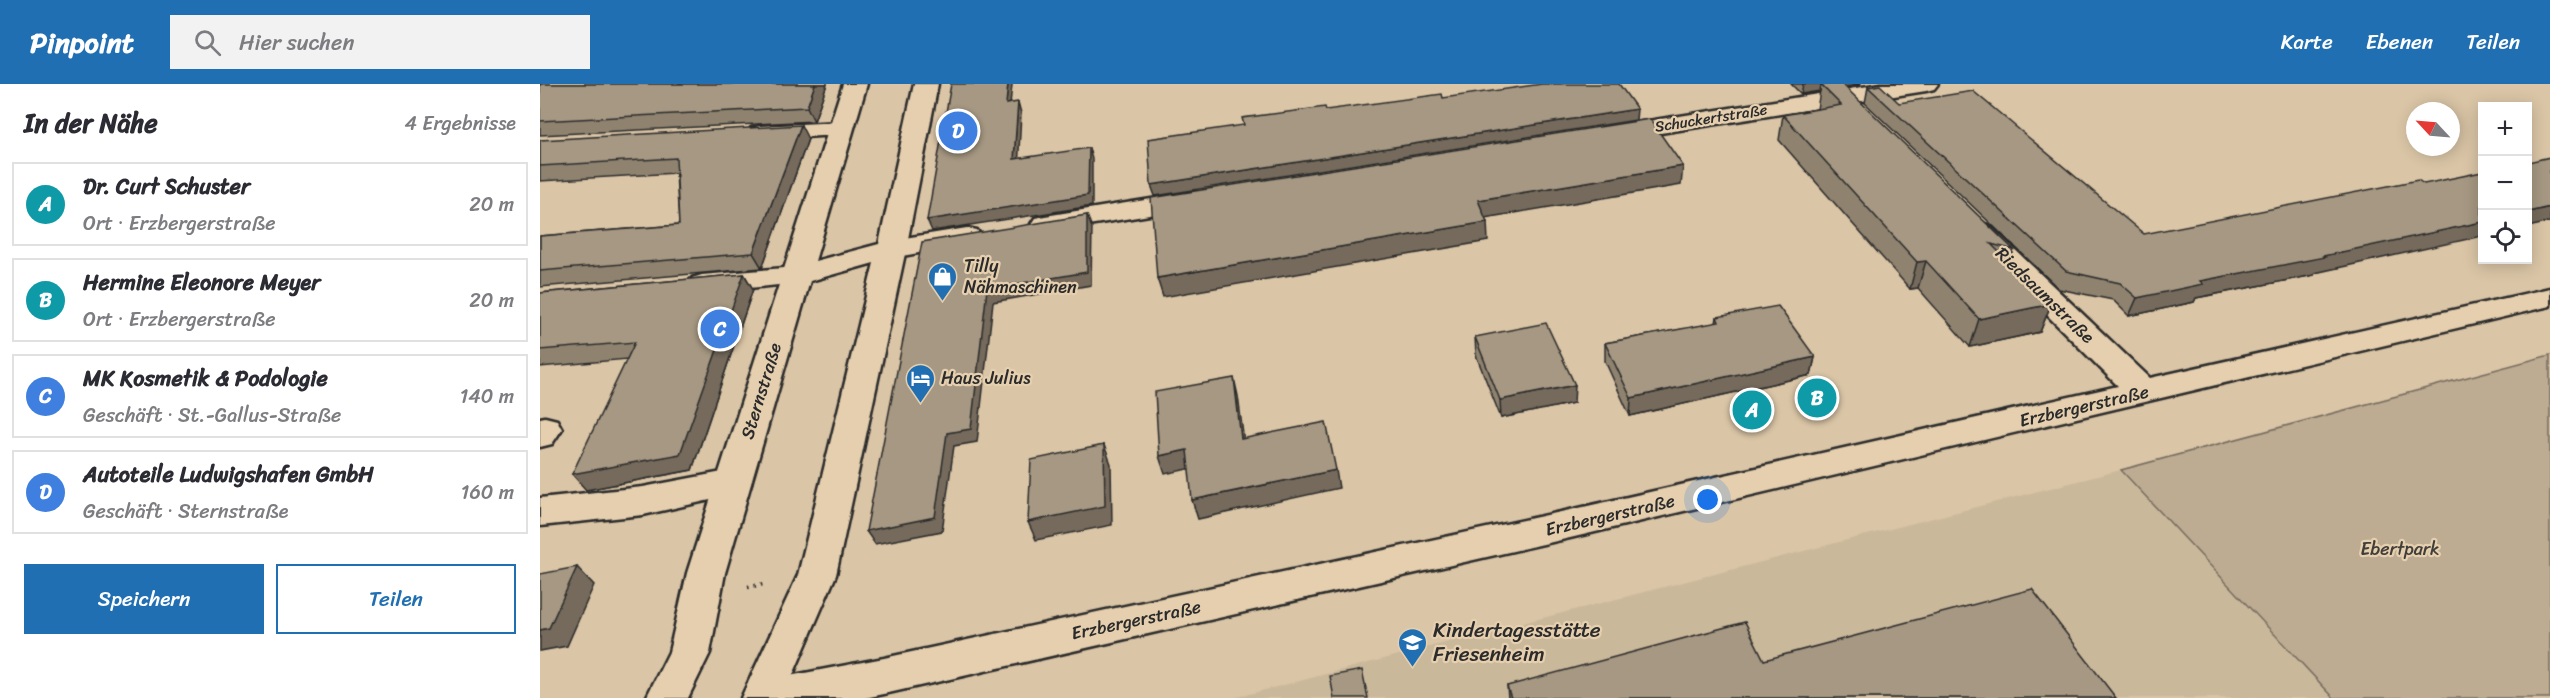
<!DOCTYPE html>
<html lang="de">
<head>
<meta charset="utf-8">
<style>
	body { margin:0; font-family:Sriracha,sans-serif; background:#f2f2f3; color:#2b2b33 }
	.controls { position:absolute; right:18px; top:18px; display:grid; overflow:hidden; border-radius:0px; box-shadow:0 3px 15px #0003 }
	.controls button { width:54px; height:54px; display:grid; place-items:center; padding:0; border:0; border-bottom:2px solid #e1e1e2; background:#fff; color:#2b2b33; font:30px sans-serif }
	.compass { position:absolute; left:1866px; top:18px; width:54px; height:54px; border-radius:50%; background:#fff; box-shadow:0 3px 15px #0003; rotate:296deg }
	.you { position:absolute; left:1168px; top:416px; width:21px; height:21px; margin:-15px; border:4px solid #fff; border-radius:50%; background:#1a73e8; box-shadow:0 0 0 9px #1a73e833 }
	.badge { display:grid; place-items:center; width:39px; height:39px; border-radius:50%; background:#1f6fb2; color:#fff; font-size:20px; font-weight:700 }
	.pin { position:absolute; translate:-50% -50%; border:3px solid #fff; box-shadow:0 2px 6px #0006 }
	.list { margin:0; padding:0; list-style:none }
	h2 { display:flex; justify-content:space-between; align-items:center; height:78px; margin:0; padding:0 24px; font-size:26px }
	h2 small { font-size:20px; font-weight:400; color:#7c7c81 }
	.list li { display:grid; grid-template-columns:39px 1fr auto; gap:18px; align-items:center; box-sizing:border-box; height:84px; margin:0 12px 12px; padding:0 12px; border:2px solid #e1e1e2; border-radius:0px }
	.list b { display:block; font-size:22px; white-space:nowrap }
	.list p { margin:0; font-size:20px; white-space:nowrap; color:#7c7c81 }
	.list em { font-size:20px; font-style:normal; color:#7c7c81 }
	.actions { display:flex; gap:12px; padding:18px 24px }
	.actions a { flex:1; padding:14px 0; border:2px solid #1f6fb2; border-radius:0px; text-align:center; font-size:21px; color:#1f6fb2 }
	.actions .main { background:#1f6fb2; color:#fff }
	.icon { flex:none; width:33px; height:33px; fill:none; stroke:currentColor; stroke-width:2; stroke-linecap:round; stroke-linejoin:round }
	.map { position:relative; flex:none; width:2010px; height:614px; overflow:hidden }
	header { display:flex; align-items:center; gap:36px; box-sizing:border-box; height:84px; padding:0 30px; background:#1f6fb2; color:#fff }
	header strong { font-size:28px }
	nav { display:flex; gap:33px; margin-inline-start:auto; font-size:21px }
	.search { width:420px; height:54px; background:#f2f2f3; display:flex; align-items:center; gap:15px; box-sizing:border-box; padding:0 21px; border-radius:0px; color:#7c7c81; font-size:22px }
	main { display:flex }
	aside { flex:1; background:#fff }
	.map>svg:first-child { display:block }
	.built { fill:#cab89b }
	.green { fill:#bdab92; stroke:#746b5e; stroke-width:1.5 }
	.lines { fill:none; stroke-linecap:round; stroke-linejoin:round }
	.minor-casing { stroke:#2b2b2b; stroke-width:5 }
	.major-casing { stroke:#2b2b2b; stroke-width:5 }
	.path { stroke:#2b2b2b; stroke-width:4.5; stroke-dasharray:1.5 5; stroke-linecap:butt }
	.minor { fill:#e5cfae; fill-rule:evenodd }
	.major { fill:#e5cfae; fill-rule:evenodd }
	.wall { fill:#8f8370; stroke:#2b2b2b; stroke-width:1.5 }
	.shaded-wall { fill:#746a5b; stroke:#2b2b2b; stroke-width:1.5 }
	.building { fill:#a69882; stroke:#2b2b2b; stroke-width:1.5 }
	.labels { text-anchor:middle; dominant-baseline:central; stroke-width:4.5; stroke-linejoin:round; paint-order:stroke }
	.far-street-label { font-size:15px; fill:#2b2b2b; stroke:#e5cfae }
	.poi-label { font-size:18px; fill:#2b2b2b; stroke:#e5cfae; text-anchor:start }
	.street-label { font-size:18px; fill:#2b2b2b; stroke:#e5cfae }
	.park-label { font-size:18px; fill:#413e3a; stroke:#e5cfae }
	.near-poi-label { font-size:21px; fill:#2b2b2b; stroke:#e5cfae; text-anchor:start }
</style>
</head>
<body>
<header>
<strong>Pinpoint</strong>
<div class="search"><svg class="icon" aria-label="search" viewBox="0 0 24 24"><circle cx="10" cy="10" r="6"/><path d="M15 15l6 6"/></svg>Hier suchen</div>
<nav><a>Karte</a><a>Ebenen</a><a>Teilen</a></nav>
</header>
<main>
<aside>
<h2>In der Nähe<small>4 Ergebnisse</small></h2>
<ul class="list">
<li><span class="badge" style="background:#0f9aa8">A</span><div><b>Dr. Curt Schuster</b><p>Ort · Erzbergerstraße</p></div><em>20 m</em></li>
<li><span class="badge" style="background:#0f9aa8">B</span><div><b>Hermine Eleonore Meyer</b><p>Ort · Erzbergerstraße</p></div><em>20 m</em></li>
<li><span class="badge" style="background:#3f7fe0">C</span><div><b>MK Kosmetik &amp; Podologie</b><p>Geschäft · St.-Gallus-Straße</p></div><em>140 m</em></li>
<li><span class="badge" style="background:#3f7fe0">D</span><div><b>Autoteile Ludwigshafen GmbH</b><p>Geschäft · Sternstraße</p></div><em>160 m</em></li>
</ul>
<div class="actions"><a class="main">Speichern</a><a>Teilen</a></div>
</aside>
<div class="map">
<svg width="2010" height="614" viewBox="0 0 2010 614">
	<rect width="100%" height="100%" fill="#dac5a6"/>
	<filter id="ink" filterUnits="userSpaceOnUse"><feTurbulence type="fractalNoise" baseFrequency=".0167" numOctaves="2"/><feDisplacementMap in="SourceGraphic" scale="12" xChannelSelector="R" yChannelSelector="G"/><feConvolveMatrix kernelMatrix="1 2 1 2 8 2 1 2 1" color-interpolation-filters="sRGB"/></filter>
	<g filter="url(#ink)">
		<path class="built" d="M1581,386L1794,614H694L924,554Z"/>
		<path class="green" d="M2010,271V614H1794L1581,386Z"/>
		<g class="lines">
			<defs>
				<g id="minor">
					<path d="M1341,0H1398L1394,5L1386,7L1070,57L1061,55L1058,50L1061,45L1070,43Z"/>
					<path d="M301,38L310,40L313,45L310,50L220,56L211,54L208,49L211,44L220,42Z"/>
					<path d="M655,108L665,110L668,116L665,122L505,148L495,146L491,140L495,134L505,132Z"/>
					<path d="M1439,139L1449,141L1610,294L2010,204V222L1030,454L344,610L325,614H212L218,601L233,595L344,574L1030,426L1578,302L1429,153L1425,147L1429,141Z"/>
					<path d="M427,144L437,146L441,152L437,158L352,174L342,171L338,165L342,159L352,156Z"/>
					<path d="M256,183L266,186L271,192L266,198L162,209L152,206L147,200L152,194L162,191Z"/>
					<path d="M5,333L17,336L22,345L12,360L0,363V334Z"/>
					<path d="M193,386L206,390L211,399L206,408L103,431L0,442V414L103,403Z"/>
				</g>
				<path id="major" d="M303,0H327L275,177L339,160L374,0H398L366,165L296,491L243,614H201L258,491L334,179L270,197L185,489L170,569L148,614H106L129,568L147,489Z"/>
			</defs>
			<use href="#minor" class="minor-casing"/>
			<use href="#major" class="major-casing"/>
			<path class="path" d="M208,503L224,500"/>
			<use href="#minor" class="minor"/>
			<use href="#major" class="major"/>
		</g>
		<g class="wall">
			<path d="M0,0H287L274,37L0,51Z"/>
			<path d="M1251,0H1320V1L1305,4L1474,166L1470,179L1511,220L1500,248L1430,263L1378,204L1370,205L1239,56L1243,31L1277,25L1280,7L1261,10Z"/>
			<path d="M1328,3L1604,150L1775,189L1774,191L1656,214L1654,218L1589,232L1573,216L1519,205L1325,19Z"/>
			<path d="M268,55L222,184L0,203V152L139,141L136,89L0,97V56Z"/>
			<path d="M204,190L213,205L152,386L46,406L87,275L0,283V209Z"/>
			<path d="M1177,233L1275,273L1271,291L1090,332L1065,277V259L1176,239Z"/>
			<path d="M935,253L1034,319L961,334L936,271Z"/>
			<path d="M1224,576L1576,614H968L967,602Z"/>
		</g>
		<g class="shaded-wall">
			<path d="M275,0H287L274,37L267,23Z"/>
			<path d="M468,0L472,1L469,30L466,20Z"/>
			<path d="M1263,0H1320V1L1286,6L1281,1L1280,7L1261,10Z"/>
			<path d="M478,18L481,29L478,86L474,75Z"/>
			<path d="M1097,25L1096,36L615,112L611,101Z"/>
			<path d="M261,41L268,55L222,184L213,169Z"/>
			<path d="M549,64L552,75V122L392,147L387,136Z"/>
			<path d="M1143,82L1141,101L938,135V116Z"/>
			<path d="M2010,123V138L1988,143V128Z"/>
			<path d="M547,131L552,144L551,201L453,218L437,358L414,362L402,447L335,460L326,447L407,349L447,205Z"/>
			<path d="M947,138L948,157L623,213L617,194Z"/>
			<path d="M1942,138V152L1775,189L1774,191L1656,214L1654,218L1589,232L1597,214L1660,197Z"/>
			<path d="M1386,177L1378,204L1370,205L1377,178Z"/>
			<path d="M204,190L213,205L152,386L46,406L32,390Z"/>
			<path d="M1511,220L1500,248L1430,263L1439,235Z"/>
			<path d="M1275,273L1271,291L1090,332L1091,314Z"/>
			<path d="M694,294L698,312L706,373L701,355Z"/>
			<path d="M1035,301L1034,319L961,334L960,316Z"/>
			<path d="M564,361L571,380L572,441L496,456L488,438Z"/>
			<path d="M647,366L653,384L625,390L619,372Z"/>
			<path d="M796,386L799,404L658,435L652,416Z"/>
			<path d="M37,483L54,501L27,562L0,567V546Z"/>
		</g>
		<g class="building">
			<path d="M0,0H275L267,23L0,37Z"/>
			<path d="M411,0H468L466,20L478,18L474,75L549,64L548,111L387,136Z"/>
			<path d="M1002,0H1079L1097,25L611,101L608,55L704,41L702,34L785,23L786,26L902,10L903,14Z"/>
			<path d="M1291,0H1302L1474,166L1451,160L1511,220L1439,235L1386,177L1377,178L1243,31L1301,21L1281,1Z"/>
			<path d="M1340,1L1359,19L1433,7L1604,150L1878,96L1884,100L1942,88V138L1783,172L1785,173L1660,197L1663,200L1597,214L1580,199L1526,187L1328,3Z"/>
			<path d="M1110,35L1143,82L938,116L947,138L617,194L611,114Z"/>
			<path d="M261,41L213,169L0,187V152L139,141L136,74L0,82V56Z"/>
			<path d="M2010,73V123L1988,128V78Z"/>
			<path d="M547,131V188L447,205L431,345L407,349L395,433L326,447L382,158Z"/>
			<path d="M204,190L140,370L32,390L95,258L0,266V209Z"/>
			<path d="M1238,222L1275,273L1091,314L1065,259L1179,238L1177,233Z"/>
			<path d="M1006,239L1035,301L960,316L935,253Z"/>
			<path d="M694,294L701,355L786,338L796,386L652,416L647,366L619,372L615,308Z"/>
			<path d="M564,361L565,422L488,438L491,376Z"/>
			<path d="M37,483L9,544L0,546V490Z"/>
			<path d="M1492,505L1576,614H971L967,602L1205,538L1224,576Z"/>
			<path d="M822,586L828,614H794L790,592Z"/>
		</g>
	</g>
	<defs>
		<symbol id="shop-pin" viewBox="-11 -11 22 30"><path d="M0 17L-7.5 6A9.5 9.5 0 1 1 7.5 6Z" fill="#1f6fb2" stroke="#e5cfae"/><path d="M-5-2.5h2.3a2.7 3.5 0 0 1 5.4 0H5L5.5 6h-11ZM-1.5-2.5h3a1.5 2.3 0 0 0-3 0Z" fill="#fff"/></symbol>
		<symbol id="hotel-pin" viewBox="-11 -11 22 30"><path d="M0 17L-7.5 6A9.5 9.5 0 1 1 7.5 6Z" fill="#1f6fb2" stroke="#e5cfae"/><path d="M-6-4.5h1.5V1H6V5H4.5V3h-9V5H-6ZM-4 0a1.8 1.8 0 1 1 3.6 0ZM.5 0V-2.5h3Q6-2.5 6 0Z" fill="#fff"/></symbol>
		<symbol id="school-pin" viewBox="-11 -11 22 30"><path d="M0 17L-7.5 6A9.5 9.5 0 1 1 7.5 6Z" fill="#1f6fb2" stroke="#e5cfae"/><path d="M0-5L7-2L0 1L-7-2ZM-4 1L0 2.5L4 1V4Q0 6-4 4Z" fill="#fff"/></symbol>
	</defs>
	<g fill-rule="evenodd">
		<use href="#shop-pin" x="386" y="176" width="33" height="45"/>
		<use href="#hotel-pin" x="364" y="278" width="33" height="45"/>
		<use href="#school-pin" x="856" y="542" width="33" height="45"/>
	</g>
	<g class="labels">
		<g class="far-street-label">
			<text transform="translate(1171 34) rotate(-9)">Schuckertstraße</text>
		</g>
		<g class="poi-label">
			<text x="424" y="182">Tilly<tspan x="424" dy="21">Nähmaschinen</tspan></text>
			<text x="401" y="294">Haus Julius</text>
		</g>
		<g class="street-label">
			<text transform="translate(1505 211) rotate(44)">Riedsaumstraße</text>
			<text transform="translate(221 307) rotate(-73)">Sternstraße</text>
			<text transform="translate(1544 322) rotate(-13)">Erzbergerstraße</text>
			<text transform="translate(1070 431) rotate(-13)">Erzbergerstraße</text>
			<text transform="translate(596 536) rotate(-12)">Erzbergerstraße</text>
		</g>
		<g class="park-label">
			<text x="1860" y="465">Ebertpark</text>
		</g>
		<g class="near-poi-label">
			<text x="893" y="546">Kindertagesstätte<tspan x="893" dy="24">Friesenheim</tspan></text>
		</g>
	</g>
</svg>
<div class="controls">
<button>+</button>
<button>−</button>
<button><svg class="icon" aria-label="locate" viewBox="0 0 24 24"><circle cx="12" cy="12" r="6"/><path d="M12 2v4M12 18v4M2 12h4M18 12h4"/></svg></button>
</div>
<svg class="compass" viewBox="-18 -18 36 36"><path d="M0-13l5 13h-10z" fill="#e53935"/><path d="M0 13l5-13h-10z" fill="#7c7c81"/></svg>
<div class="you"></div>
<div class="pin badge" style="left:1212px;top:326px;background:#0f9aa8">A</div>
<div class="pin badge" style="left:1277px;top:314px;background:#0f9aa8">B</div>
<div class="pin badge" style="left:180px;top:245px;background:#3f7fe0">C</div>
<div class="pin badge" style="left:418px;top:47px;background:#3f7fe0">D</div>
</div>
</main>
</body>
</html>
